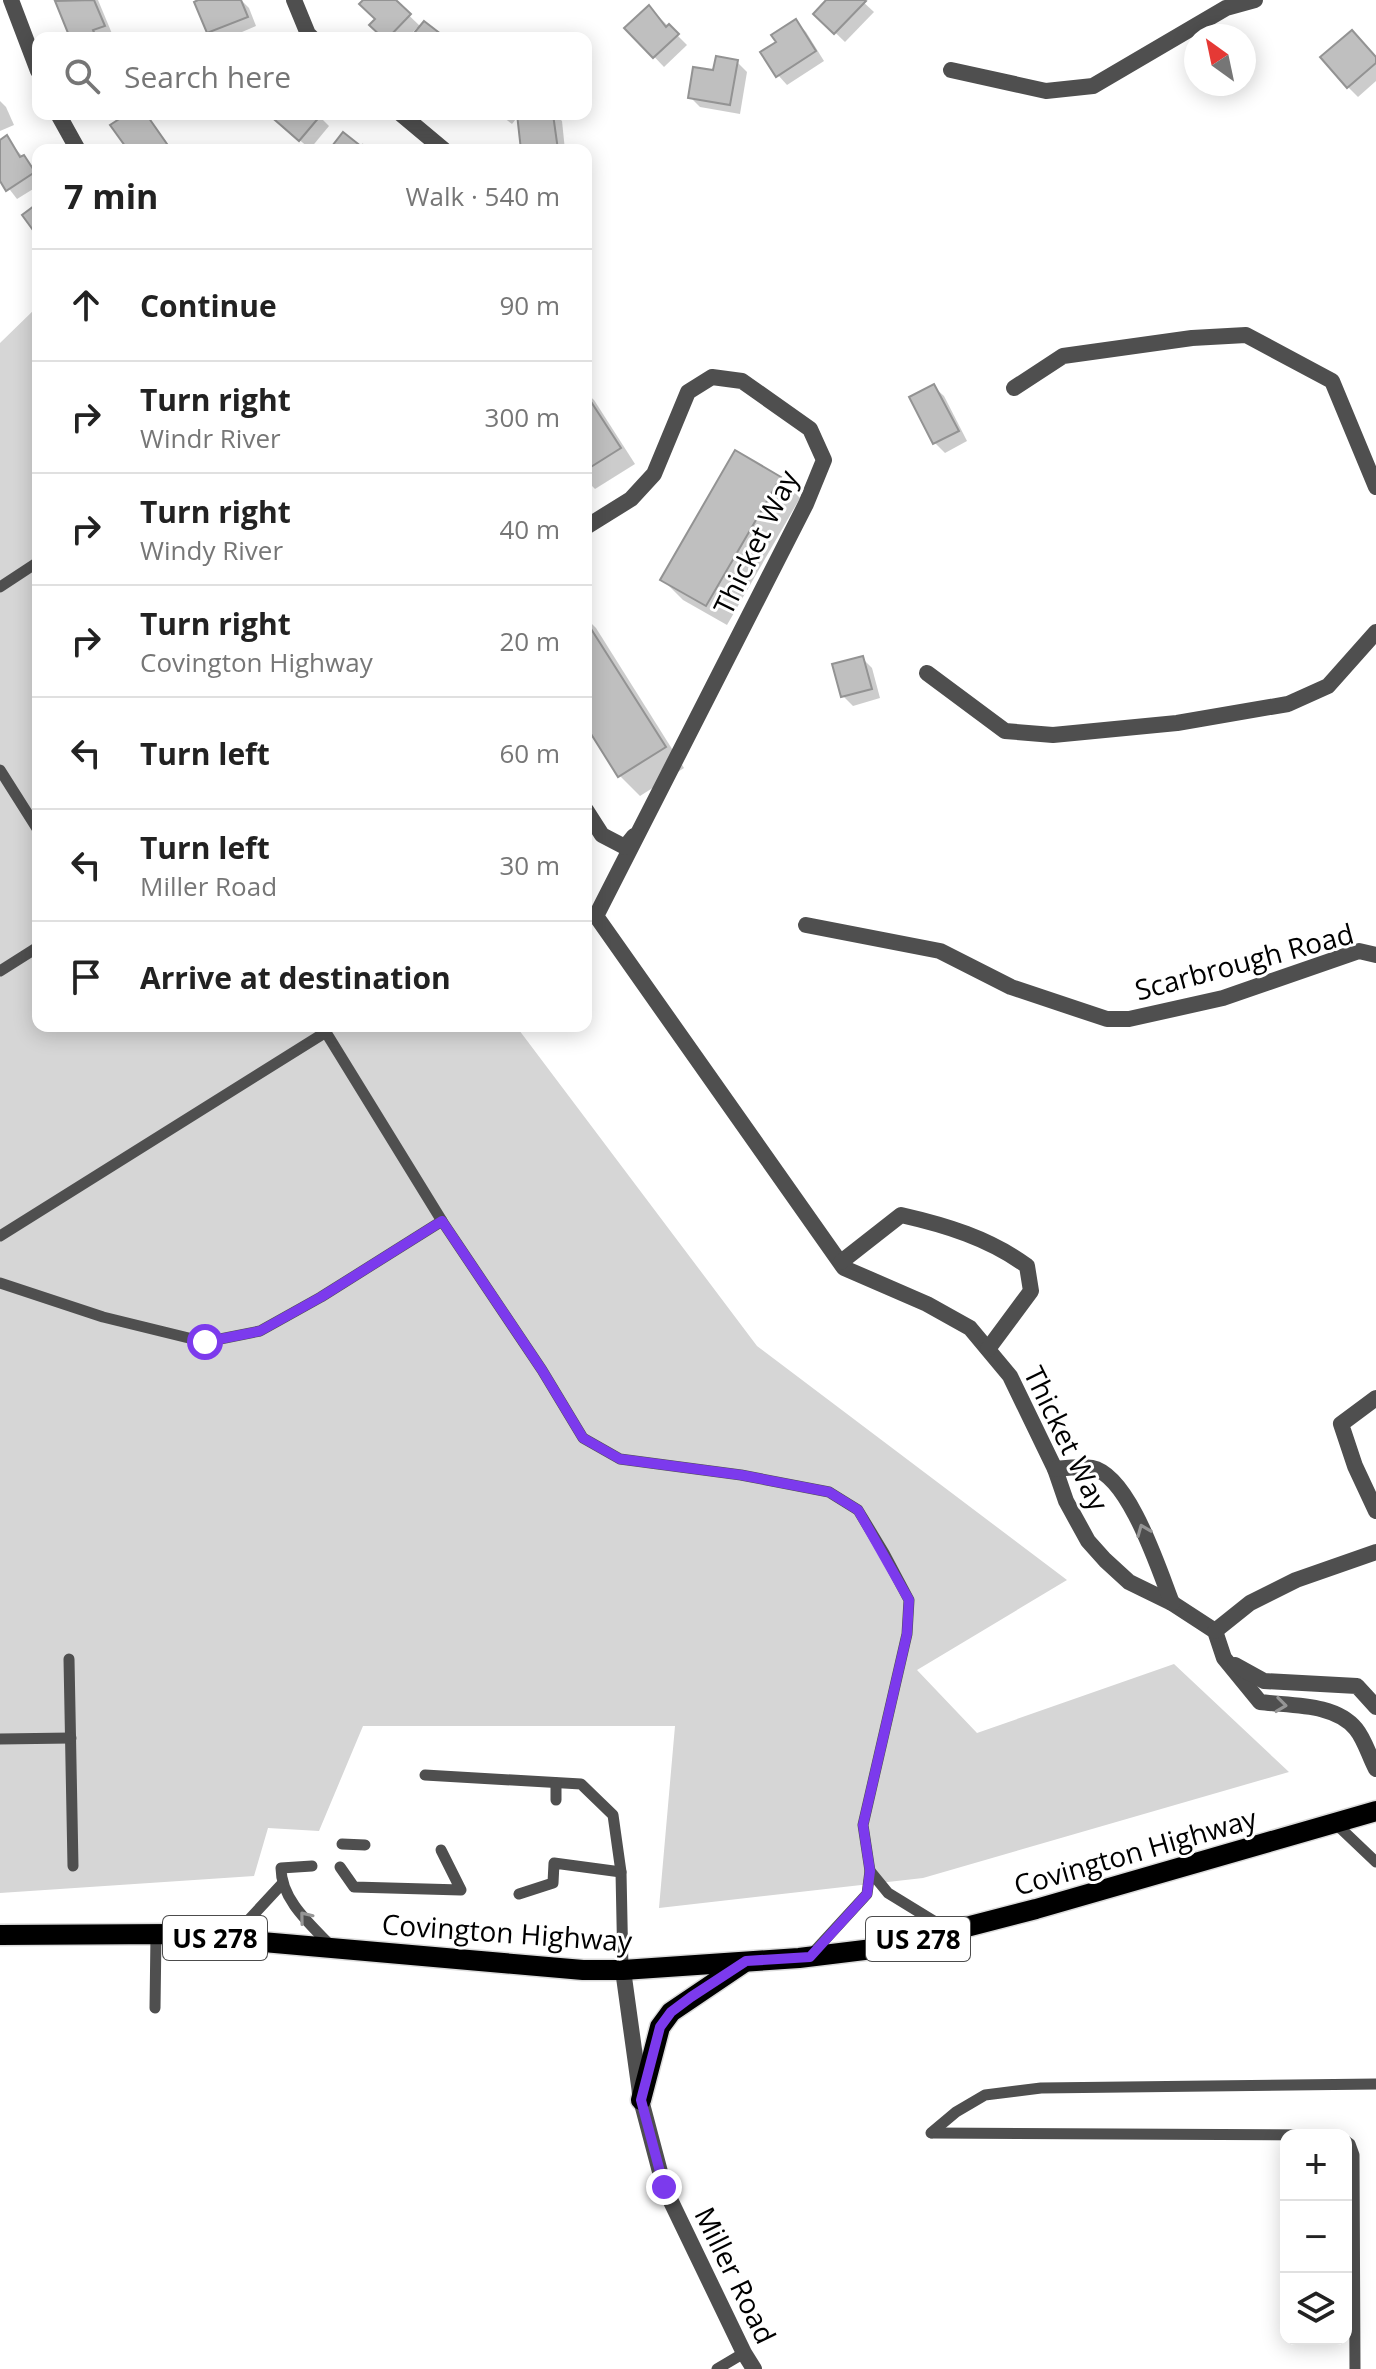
<!DOCTYPE html>
<html lang="en">
<head>
<meta charset="utf-8">
<style>
	body { margin:0; font-family:"Open Sans",sans-serif; background:#f2f2f2; color:#222 }
	.controls { position:absolute; right:24px; bottom:24px; display:grid; overflow:hidden; border-radius:16px; box-shadow:0 4px 20px #0003 }
	.controls button { width:72px; height:72px; display:grid; place-items:center; padding:0; border:0; border-bottom:2px solid #e0e0e0; background:#fff; color:#222; font:40px sans-serif }
	.compass { position:absolute; left:1184px; top:24px; width:72px; height:72px; border-radius:50%; background:#fff; box-shadow:0 4px 20px #0003; rotate:327deg }
	.stop { position:absolute; width:24px; height:24px; margin:-18px; border:6px solid #7c3aed; border-radius:50%; background:#fff }
	.stop.end { background:#7c3aed; border-color:#fff; box-shadow:0 2px 8px #0008 }
	.list { margin:0; padding:0; list-style:none }
	h2 { display:flex; justify-content:space-between; align-items:center; height:104px; margin:0; padding:0 32px; font-size:34px }
	h2 small { font-size:26px; font-weight:400; color:#767676 }
	.list li { display:grid; grid-template-columns:52px 1fr auto; gap:24px; align-items:center; box-sizing:border-box; height:112px; padding:0 32px; border-top:2px solid #e0e0e0 }
	.list b { display:block; font-size:30px; white-space:nowrap }
	.list p { margin:0; font-size:26px; white-space:nowrap; color:#767676 }
	.list em { font-size:26px; font-style:normal; color:#767676 }
	.icon { flex:none; width:44px; height:44px; fill:none; stroke:currentColor; stroke-width:2; stroke-linecap:round; stroke-linejoin:round }
	.map { position:relative; flex:none; width:1376px; height:2369px; overflow:hidden }
	.search { position:absolute; background:#fff; box-shadow:0 4px 20px #0003; left:32px; top:32px; width:560px; height:88px; display:flex; align-items:center; gap:20px; box-sizing:border-box; padding:0 28px; border-radius:16px; color:#767676; font-size:30px }
	.panel { position:absolute; background:#fff; box-shadow:0 4px 20px #0003; left:32px; top:144px; width:560px; height:888px; border-radius:16px }
	.map>svg:first-child { display:block }
	.green { fill:#d6d6d6 }
	.shadow { fill:#0003 }
	.building { fill:#bfbfbf; stroke:#939393; stroke-width:2 }
	.lines { fill:none; stroke-linecap:round; stroke-linejoin:round }
	.primary-casing { stroke:#dbdbdb; stroke-width:23 }
	.service { stroke:#4f4f4f; stroke-width:11 }
	.minor { stroke:#4f4f4f; stroke-width:16 }
	.tertiary { stroke:#4f4f4f; stroke-width:16 }
	.primary { stroke:#000; stroke-width:20 }
	.oneway { stroke:#959595 }
	.route { stroke:#7c3aed; stroke-width:10 }
	.labels { text-anchor:middle; dominant-baseline:central; stroke-width:6; stroke-linejoin:round; paint-order:stroke }
	.shield { fill:#fff; stroke:#4c4c4c; stroke-width:2 }
	.shield-label { font-size:26px; font-weight:bold; fill:#000 }
	.street-label { font-size:28px; fill:#000; stroke:#fff }
</style>
</head>
<body>
<div class="map">
<svg width="1376" height="2369" viewBox="0 0 1376 2369">
	<rect width="100%" height="100%" fill="#fff"/>
	<path class="green" d="M38,306V1026H516L757,1346L1067,1580L917,1670L977,1733L1174,1664L1289,1772L923,1878L659,1908L675,1726H363L319,1831L268,1828L254,1876L0,1893V343Z"/>
	<g class="shadow">
		<path d="M62,0H98L113,36L72,38L57,2Z"/>
		<path d="M204,0H241L249,8L256,26L228,38H215L209,32Z"/>
		<path d="M366,0H393L421,27L443,38H413L419,30L417,28L407,38H385Z"/>
		<path d="M829,0H861L874,12L845,42L816,14Z"/>
		<path d="M649,7L687,45L664,67L627,28Z"/>
		<path d="M796,22L806,32L824,61L787,85L778,75L779,43Z"/>
		<path d="M1376,59V81L1358,97L1348,87Z"/>
		<path d="M737,62L747,72L740,114L700,107L690,97Z"/>
		<path d="M0,101L6,107L14,125L0,131Z"/>
		<path d="M130,114H146L172,150H130Z"/>
		<path d="M317,114L329,126L310,149L281,124Z"/>
		<path d="M499,114H520L512,124Z"/>
		<path d="M533,114H555L562,121L565,150H523Z"/>
		<path d="M6,138L38,174V186L17,199L0,177V142Z"/>
		<path d="M934,387L944,396L967,441L945,453L935,443L912,398Z"/>
		<path d="M586,393L594,400L635,464L595,489L586,480Z"/>
		<path d="M780,478L800,498L727,625L683,600L663,580Z"/>
		<path d="M586,618L596,628L684,768L640,796L620,776L586,724Z"/>
		<path d="M862,658L872,668L880,698L853,706L843,696Z"/>
	</g>
	<g class="building">
		<path d="M94,0L105,26L93,30L96,37L94,38H70L55,1Z"/>
		<path d="M198,0H241L248,17L207,33L194,2Z"/>
		<path d="M363,0H396L411,14L388,38H383L369,25L375,19L359,4Z"/>
		<path d="M826,0H864L866,1L834,34L813,14Z"/>
		<path d="M649,5L666,27L669,24L679,34L653,58L624,28Z"/>
		<path d="M796,19L816,51L776,77L760,52L776,42L771,35Z"/>
		<path d="M424,21L446,38H410Z"/>
		<path d="M1352,30L1376,57V63L1347,88L1320,57Z"/>
		<path d="M716,56L738,60L730,105L688,98L693,67L713,70Z"/>
		<path d="M127,114H146L167,144L158,150H128L110,125Z"/>
		<path d="M268,114H320L321,115L299,141Z"/>
		<path d="M517,114H553L558,150H521Z"/>
		<path d="M343,132L362,147L363,145L370,150H329Z"/>
		<path d="M7,135L20,157L24,155L35,172L6,191L0,181V140Z"/>
		<path d="M38,203V237L22,215Z"/>
		<path d="M934,384L959,431L933,444L909,397Z"/>
		<path d="M586,394L621,448L586,470Z"/>
		<path d="M735,450L781,477L706,606L660,580Z"/>
		<path d="M586,621L666,747L618,777L586,726Z"/>
		<path d="M863,656L872,689L841,697L832,664Z"/>
	</g>
	<g class="lines">
		<defs>
			<g id="primary">
				<path d="M0,1935L171,1934L583,1970H623L799,1958L889,1947L1036,1909L1376,1811"/>
				<path d="M641,2100L660,2027L671,2012L742,1964"/>
			</g>
		</defs>
		<use href="#primary" class="primary-casing"/>
		<g class="service">
			<path d="M0,587L38,562"/>
			<path d="M0,770L38,830"/>
			<path d="M0,971L38,947"/>
			<path d="M322,1026L442,1221L542,1370L583,1438L620,1459L741,1475L829,1492L858,1510L884,1553L909,1600L907,1634L863,1825L870,1871L867,1894L810,1956"/>
			<path d="M0,1236L326,1032"/>
			<path d="M0,1283L103,1317L205,1342L260,1331L321,1297L442,1221"/>
			<path d="M69,1659L73,1866"/>
			<path d="M0,1739L71,1738"/>
			<path d="M425,1775L581,1784L613,1815L621,1872L623,1970"/>
			<path d="M556,1800V1783"/>
			<path d="M1335,1823L1376,1862"/>
			<path d="M342,1844L365,1845"/>
			<path d="M312,1866L281,1868C281,1900 311,1925 332,1947"/>
			<path d="M340,1867L354,1887L461,1890L441,1850"/>
			<path d="M870,1871L888,1893L950,1931"/>
			<path d="M519,1894L553,1883L554,1863L621,1872"/>
			<path d="M231,1939L281,1885"/>
			<path d="M155,2008L156,1934"/>
			<path d="M931,2133L956,2112L985,2095L1041,2088L1376,2084"/>
			<path d="M932,2133L1315,2135"/>
			<path d="M1346,2141L1350,2144L1354,2155L1355,2369"/>
			<path d="M717,2369L744,2353"/>
		</g>
		<g class="minor">
			<path d="M11,0L38,71"/>
			<path d="M294,0L308,34L312,38"/>
			<path d="M951,70L1046,91L1093,86L1226,8L1255,0"/>
			<path d="M58,114L78,150"/>
			<path d="M401,114L444,150"/>
			<path d="M1014,388L1063,356L1192,338L1246,335L1332,381L1376,487"/>
			<path d="M586,527L631,499L654,474L688,392L712,377L742,381L810,429L824,460L806,504L596,916L844,1268L927,1304L970,1328L1010,1376L1055,1469L1066,1501L1088,1541L1105,1560L1129,1582L1172,1603L1215,1631L1224,1658L1260,1702C1291,1706 1335,1703 1356,1729C1365,1740 1369,1756 1376,1769"/>
			<path d="M927,673L1005,731L1053,735L1177,723L1288,704L1328,686L1376,632"/>
			<path d="M586,810L602,835L625,847L634,836"/>
			<path d="M806,925L940,951L1011,987L1107,1019H1129L1223,998L1359,951L1376,955"/>
			<path d="M841,1262L901,1215C945,1225 989,1238 1027,1266L1031,1291L988,1349"/>
			<path d="M1376,1398L1341,1424L1355,1466L1376,1511"/>
			<path d="M1055,1469C1066,1468 1080,1466 1092,1468C1129,1475 1159,1570 1172,1603"/>
			<path d="M1215,1631L1250,1603L1296,1580L1376,1552"/>
			<path d="M1235,1665L1264,1681L1357,1686L1376,1707"/>
		</g>
		<path class="tertiary" d="M623,1970L641,2100L664,2187L744,2353L754,2369"/>
		<use href="#primary" class="primary"/>
	</g>
	<defs><path id="oneway-chevron" d="M-2-3.5L2.5 0L-2 3.5" fill="none" stroke-width="1.6" stroke-linecap="round" stroke-linejoin="round" transform="scale(2)"/></defs>
	<g class="oneway">
		<use href="#oneway-chevron" transform="translate(1143 1530) rotate(-112)"/>
		<use href="#oneway-chevron" transform="translate(1281 1705) rotate(7)"/>
		<use href="#oneway-chevron" transform="translate(305 1917) rotate(-129)"/>
	</g>
	<g class="lines">
		<path class="route" d="M205,1342L260,1331L321,1297L442,1221L542,1370L583,1438L620,1459L741,1475L829,1492L858,1510L909,1600L907,1634L863,1825L870,1871L867,1894L810,1957L746,1961L691,1997L671,2012L660,2027L641,2100L664,2187"/>
	</g>
	<g class="labels">
		<g class="shield">
			<rect x="163" y="1916" width="104" height="44" rx="6"/>
			<rect x="866" y="1917" width="104" height="44" rx="6"/>
		</g>
		<g class="shield-label">
			<text x="215" y="1938">US 278</text>
			<text x="918" y="1939">US 278</text>
		</g>
		<g class="street-label">
			<text transform="translate(755 542) rotate(-64)">Thicket Way</text>
			<text transform="translate(1244 961) rotate(-15)">Scarbrough Road</text>
			<text transform="translate(1067 1438) rotate(64)">Thicket Way</text>
			<text transform="translate(1135 1851) rotate(-16)">Covington Highway</text>
			<text transform="translate(507 1932) rotate(4)">Covington Highway</text>
			<text transform="translate(736 2275) rotate(64)">Miller Road</text>
		</g>
	</g>
</svg>
<div class="controls">
<button>+</button>
<button>−</button>
<button><svg class="icon" aria-label="layers" viewBox="0 0 24 24"><path d="M12 4l9 5-9 5-9-5zM3 14l9 5 9-5"/></svg></button>
</div>
<svg class="compass" viewBox="-18 -18 36 36"><path d="M0-13l5 13h-10z" fill="#e53935"/><path d="M0 13l5-13h-10z" fill="#767676"/></svg>
<div class="stop" style="left:205px;top:1342px"></div>
<div class="stop end" style="left:664px;top:2187px"></div>
<div class="search"><svg class="icon" aria-label="search" viewBox="0 0 24 24"><circle cx="10" cy="10" r="6"/><path d="M15 15l6 6"/></svg>Search here</div>
<section class="panel">
<h2>7 min<small>Walk · 540 m</small></h2>
<ul class="list">
<li><svg class="icon" aria-label="ahead" viewBox="0 0 24 24"><path d="M12 20V5M6 11l6-6 6 6"/></svg><div><b>Continue</b></div><em>90 m</em></li>
<li><svg class="icon" aria-label="right" viewBox="0 0 24 24"><path d="M7 20v-9h11M14 6l5 5-5 5"/></svg><div><b>Turn right</b><p>Windr River</p></div><em>300 m</em></li>
<li><svg class="icon" aria-label="right" viewBox="0 0 24 24"><path d="M7 20v-9h11M14 6l5 5-5 5"/></svg><div><b>Turn right</b><p>Windy River</p></div><em>40 m</em></li>
<li><svg class="icon" aria-label="right" viewBox="0 0 24 24"><path d="M7 20v-9h11M14 6l5 5-5 5"/></svg><div><b>Turn right</b><p>Covington Highway</p></div><em>20 m</em></li>
<li><svg class="icon" aria-label="left" viewBox="0 0 24 24"><path d="M17 20v-9H6M10 6l-5 5 5 5"/></svg><div><b>Turn left</b></div><em>60 m</em></li>
<li><svg class="icon" aria-label="left" viewBox="0 0 24 24"><path d="M17 20v-9H6M10 6l-5 5 5 5"/></svg><div><b>Turn left</b><p>Miller Road</p></div><em>30 m</em></li>
<li><svg class="icon" aria-label="arrive" viewBox="0 0 24 24"><path d="M6 21V4h12l-3 4 3 4H6"/></svg><div><b>Arrive at destination</b></div></li>
</ul>
</section>
</div>
</body>
</html>
